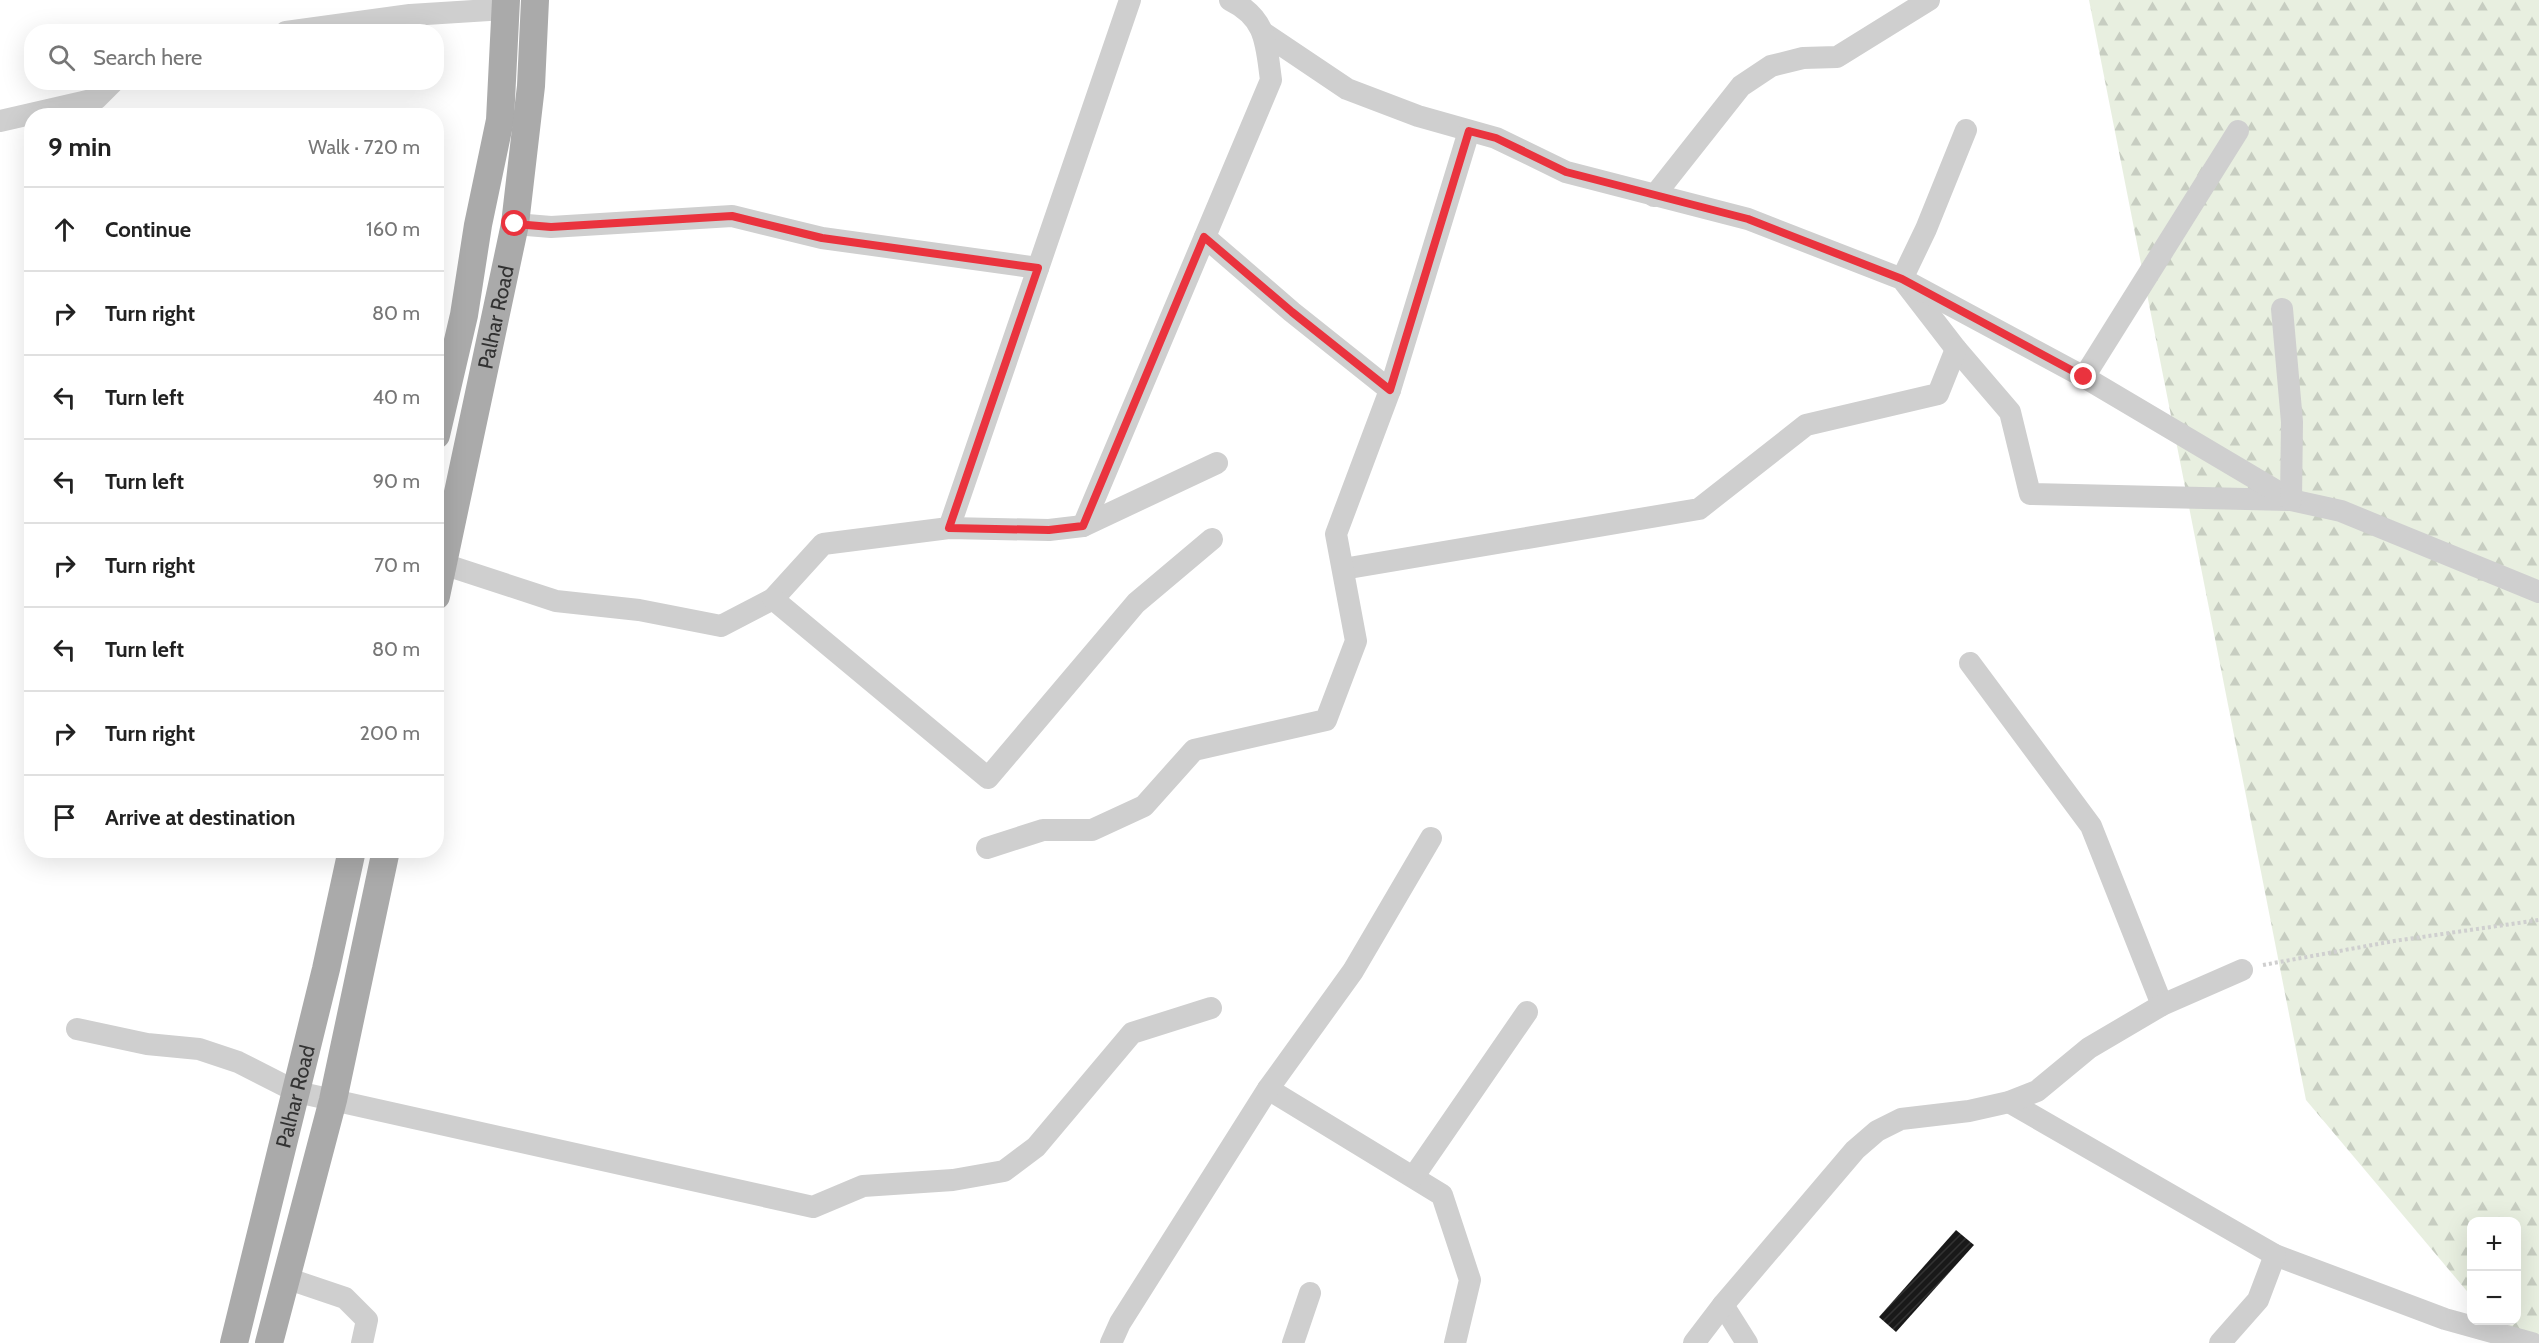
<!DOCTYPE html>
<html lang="en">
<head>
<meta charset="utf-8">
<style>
	body { margin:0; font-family:Cabin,sans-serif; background:#f2f2f2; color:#222 }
	.controls { position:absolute; right:18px; bottom:18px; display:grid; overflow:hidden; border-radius:12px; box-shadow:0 6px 24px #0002 }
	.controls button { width:54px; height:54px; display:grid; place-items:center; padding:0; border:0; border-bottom:2px solid #e0e0e0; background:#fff; color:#222; font:30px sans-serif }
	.stop { position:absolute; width:18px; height:18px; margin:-14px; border:4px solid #ea333e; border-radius:50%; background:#fff }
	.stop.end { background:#ea333e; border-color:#fff; box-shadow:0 2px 6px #0008 }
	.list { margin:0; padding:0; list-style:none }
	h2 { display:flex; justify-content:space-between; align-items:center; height:78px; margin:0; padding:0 24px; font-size:26px }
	h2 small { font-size:20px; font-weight:400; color:#767676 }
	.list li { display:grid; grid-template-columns:39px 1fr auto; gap:18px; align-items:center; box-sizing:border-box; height:84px; padding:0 24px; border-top:2px solid #e0e0e0 }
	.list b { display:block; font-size:22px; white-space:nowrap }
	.list em { font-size:20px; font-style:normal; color:#767676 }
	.icon { flex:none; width:33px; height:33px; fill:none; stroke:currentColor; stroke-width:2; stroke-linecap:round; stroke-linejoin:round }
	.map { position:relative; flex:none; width:2539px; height:1343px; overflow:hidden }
	.search { position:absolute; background:#fff; box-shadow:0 6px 24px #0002; left:24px; top:24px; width:420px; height:66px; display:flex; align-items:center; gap:15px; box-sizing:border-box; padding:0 21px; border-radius:24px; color:#767676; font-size:22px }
	.panel { position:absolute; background:#fff; box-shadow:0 6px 24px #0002; left:24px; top:108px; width:420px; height:750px; border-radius:24px }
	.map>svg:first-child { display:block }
	.forest { fill:url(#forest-firs) }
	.building { fill:url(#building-hatch) }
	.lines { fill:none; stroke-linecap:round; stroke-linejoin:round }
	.path { stroke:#cfcfcf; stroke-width:4; stroke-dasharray:3 3; stroke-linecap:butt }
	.minor { stroke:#cfcfcf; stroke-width:22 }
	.major { stroke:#aaa; stroke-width:28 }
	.route { stroke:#ea333e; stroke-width:8 }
	.labels { text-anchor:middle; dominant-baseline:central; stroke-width:6; stroke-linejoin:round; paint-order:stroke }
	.street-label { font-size:21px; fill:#323232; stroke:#fff }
</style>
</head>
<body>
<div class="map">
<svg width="2539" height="1343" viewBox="0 0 2539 1343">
	<defs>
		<pattern id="forest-firs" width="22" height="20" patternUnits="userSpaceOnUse" patternTransform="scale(1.5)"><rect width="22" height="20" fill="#e8efe0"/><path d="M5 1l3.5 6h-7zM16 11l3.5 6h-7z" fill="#c7cdc1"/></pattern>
		<pattern id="building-hatch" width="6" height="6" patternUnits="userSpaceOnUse" patternTransform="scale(1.5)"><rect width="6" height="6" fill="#191919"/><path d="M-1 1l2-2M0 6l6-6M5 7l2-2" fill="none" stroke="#323232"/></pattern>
	</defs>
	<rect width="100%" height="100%" fill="#fff"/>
	<path class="forest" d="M2089,0H2539V1343L2492,1321L2516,1320V1222H2472L2471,1296L2306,1100Z"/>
	<path class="building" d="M1956,1230L1974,1245L1896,1332L1879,1317Z"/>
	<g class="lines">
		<path class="path" d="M2263,965L2394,941L2539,920"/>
		<g class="minor">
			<path d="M286,32L410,15L505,9"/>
			<path d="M1265,34L1347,89L1418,116L1496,138L1566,172L1748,219L1902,279L1956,349L2010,412L2030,494L2291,500L2341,511L2539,592"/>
			<path d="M0,121L96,99L113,82"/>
			<path d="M1966,130L1926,229L1902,279L2084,377L2290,499"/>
			<path d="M1654,196L1741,86L1771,66L1803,58L1837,57L1929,0"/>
			<path d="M515,224L551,227L732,216L822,238L1038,268"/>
			<path d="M1205,237L1292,312L1390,390"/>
			<path d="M2282,309L2292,422L2291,500"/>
			<path d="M2084,377L2238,131"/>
			<path d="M1083,526L1271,80C1266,44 1267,18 1230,0"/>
			<path d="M949,528L1130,0"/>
			<path d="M443,564L556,601L639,610L721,626L773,599L823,544L949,528L1049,530L1083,526L1217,463"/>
			<path d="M1343,569L1699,509L1806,425L1938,394L1956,349"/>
			<path d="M773,599L988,778L1136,603L1212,539"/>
			<path d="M1970,663L2091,826L2162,1005"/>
			<path d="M987,848L1043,830H1092L1144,806L1194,750L1326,720L1356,641L1336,534L1390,390L1469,131"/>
			<path d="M77,1029L147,1044L199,1049L238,1062L297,1092L813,1207L863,1186L953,1180L1004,1171L1036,1147L1132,1033L1211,1008"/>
			<path d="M1268,1089L1442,1195L1470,1280L1455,1343"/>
			<path d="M2009,1102L2275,1255L2445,1319L2532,1343"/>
			<path d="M1414,1176L1527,1012"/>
			<path d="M286,1278L345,1298L367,1320L362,1343"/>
			<path d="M1723,1305L1747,1343"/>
			<path d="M1111,1343L1120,1323L1268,1089L1353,971L1431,838"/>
			<path d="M1293,1343L1310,1293"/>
			<path d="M1694,1343L1723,1305L1855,1150L1877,1131L1901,1119L1969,1111L2009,1102L2037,1091L2089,1048L2162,1005L2242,970"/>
			<path d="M2220,1343L2258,1300L2275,1255"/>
		</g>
		<g class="major">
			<path d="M436,435L464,315L478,225L500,120L506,0"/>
			<path id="s1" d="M436,596L515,224L531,86L535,0"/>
			<path id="s2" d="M234,1343L326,969L352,850"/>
			<path d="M269,1343L333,1100L386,850"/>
		</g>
	</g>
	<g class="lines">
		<path class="route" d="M515,224L551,227L732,216L822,238L1038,268L949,528L1049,530L1083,526L1204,237L1292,312L1390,390L1469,131L1496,138L1566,172L1748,219L1902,279L2084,377"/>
	</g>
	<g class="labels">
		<g class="street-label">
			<text stroke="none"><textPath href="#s1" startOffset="285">Palhar Road</textPath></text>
			<text stroke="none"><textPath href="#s2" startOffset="254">Palhar Road</textPath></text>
		</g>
	</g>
</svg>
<div class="controls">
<button>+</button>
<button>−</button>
</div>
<div class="stop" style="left:515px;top:224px"></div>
<div class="stop end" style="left:2084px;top:377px"></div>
<div class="search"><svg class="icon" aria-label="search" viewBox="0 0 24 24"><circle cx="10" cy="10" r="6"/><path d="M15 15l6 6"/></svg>Search here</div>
<section class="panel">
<h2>9 min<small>Walk · 720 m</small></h2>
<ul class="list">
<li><svg class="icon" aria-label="ahead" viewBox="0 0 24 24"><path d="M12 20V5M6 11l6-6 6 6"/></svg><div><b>Continue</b></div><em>160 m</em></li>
<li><svg class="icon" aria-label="right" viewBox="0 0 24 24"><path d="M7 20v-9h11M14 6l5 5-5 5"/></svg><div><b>Turn right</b></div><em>80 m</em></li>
<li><svg class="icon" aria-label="left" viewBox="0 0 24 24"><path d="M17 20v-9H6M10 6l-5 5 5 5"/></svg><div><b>Turn left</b></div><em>40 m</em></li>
<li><svg class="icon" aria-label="left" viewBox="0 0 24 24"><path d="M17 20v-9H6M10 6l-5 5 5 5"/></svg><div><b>Turn left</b></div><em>90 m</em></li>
<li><svg class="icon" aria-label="right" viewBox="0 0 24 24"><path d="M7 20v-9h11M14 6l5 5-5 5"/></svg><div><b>Turn right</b></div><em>70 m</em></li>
<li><svg class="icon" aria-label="left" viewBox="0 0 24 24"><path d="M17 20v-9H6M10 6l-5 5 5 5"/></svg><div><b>Turn left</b></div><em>80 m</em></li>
<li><svg class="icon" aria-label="right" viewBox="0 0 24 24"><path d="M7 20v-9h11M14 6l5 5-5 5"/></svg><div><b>Turn right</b></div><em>200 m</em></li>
<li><svg class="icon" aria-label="arrive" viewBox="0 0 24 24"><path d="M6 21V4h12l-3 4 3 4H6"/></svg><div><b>Arrive at destination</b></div></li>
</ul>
</section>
</div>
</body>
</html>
